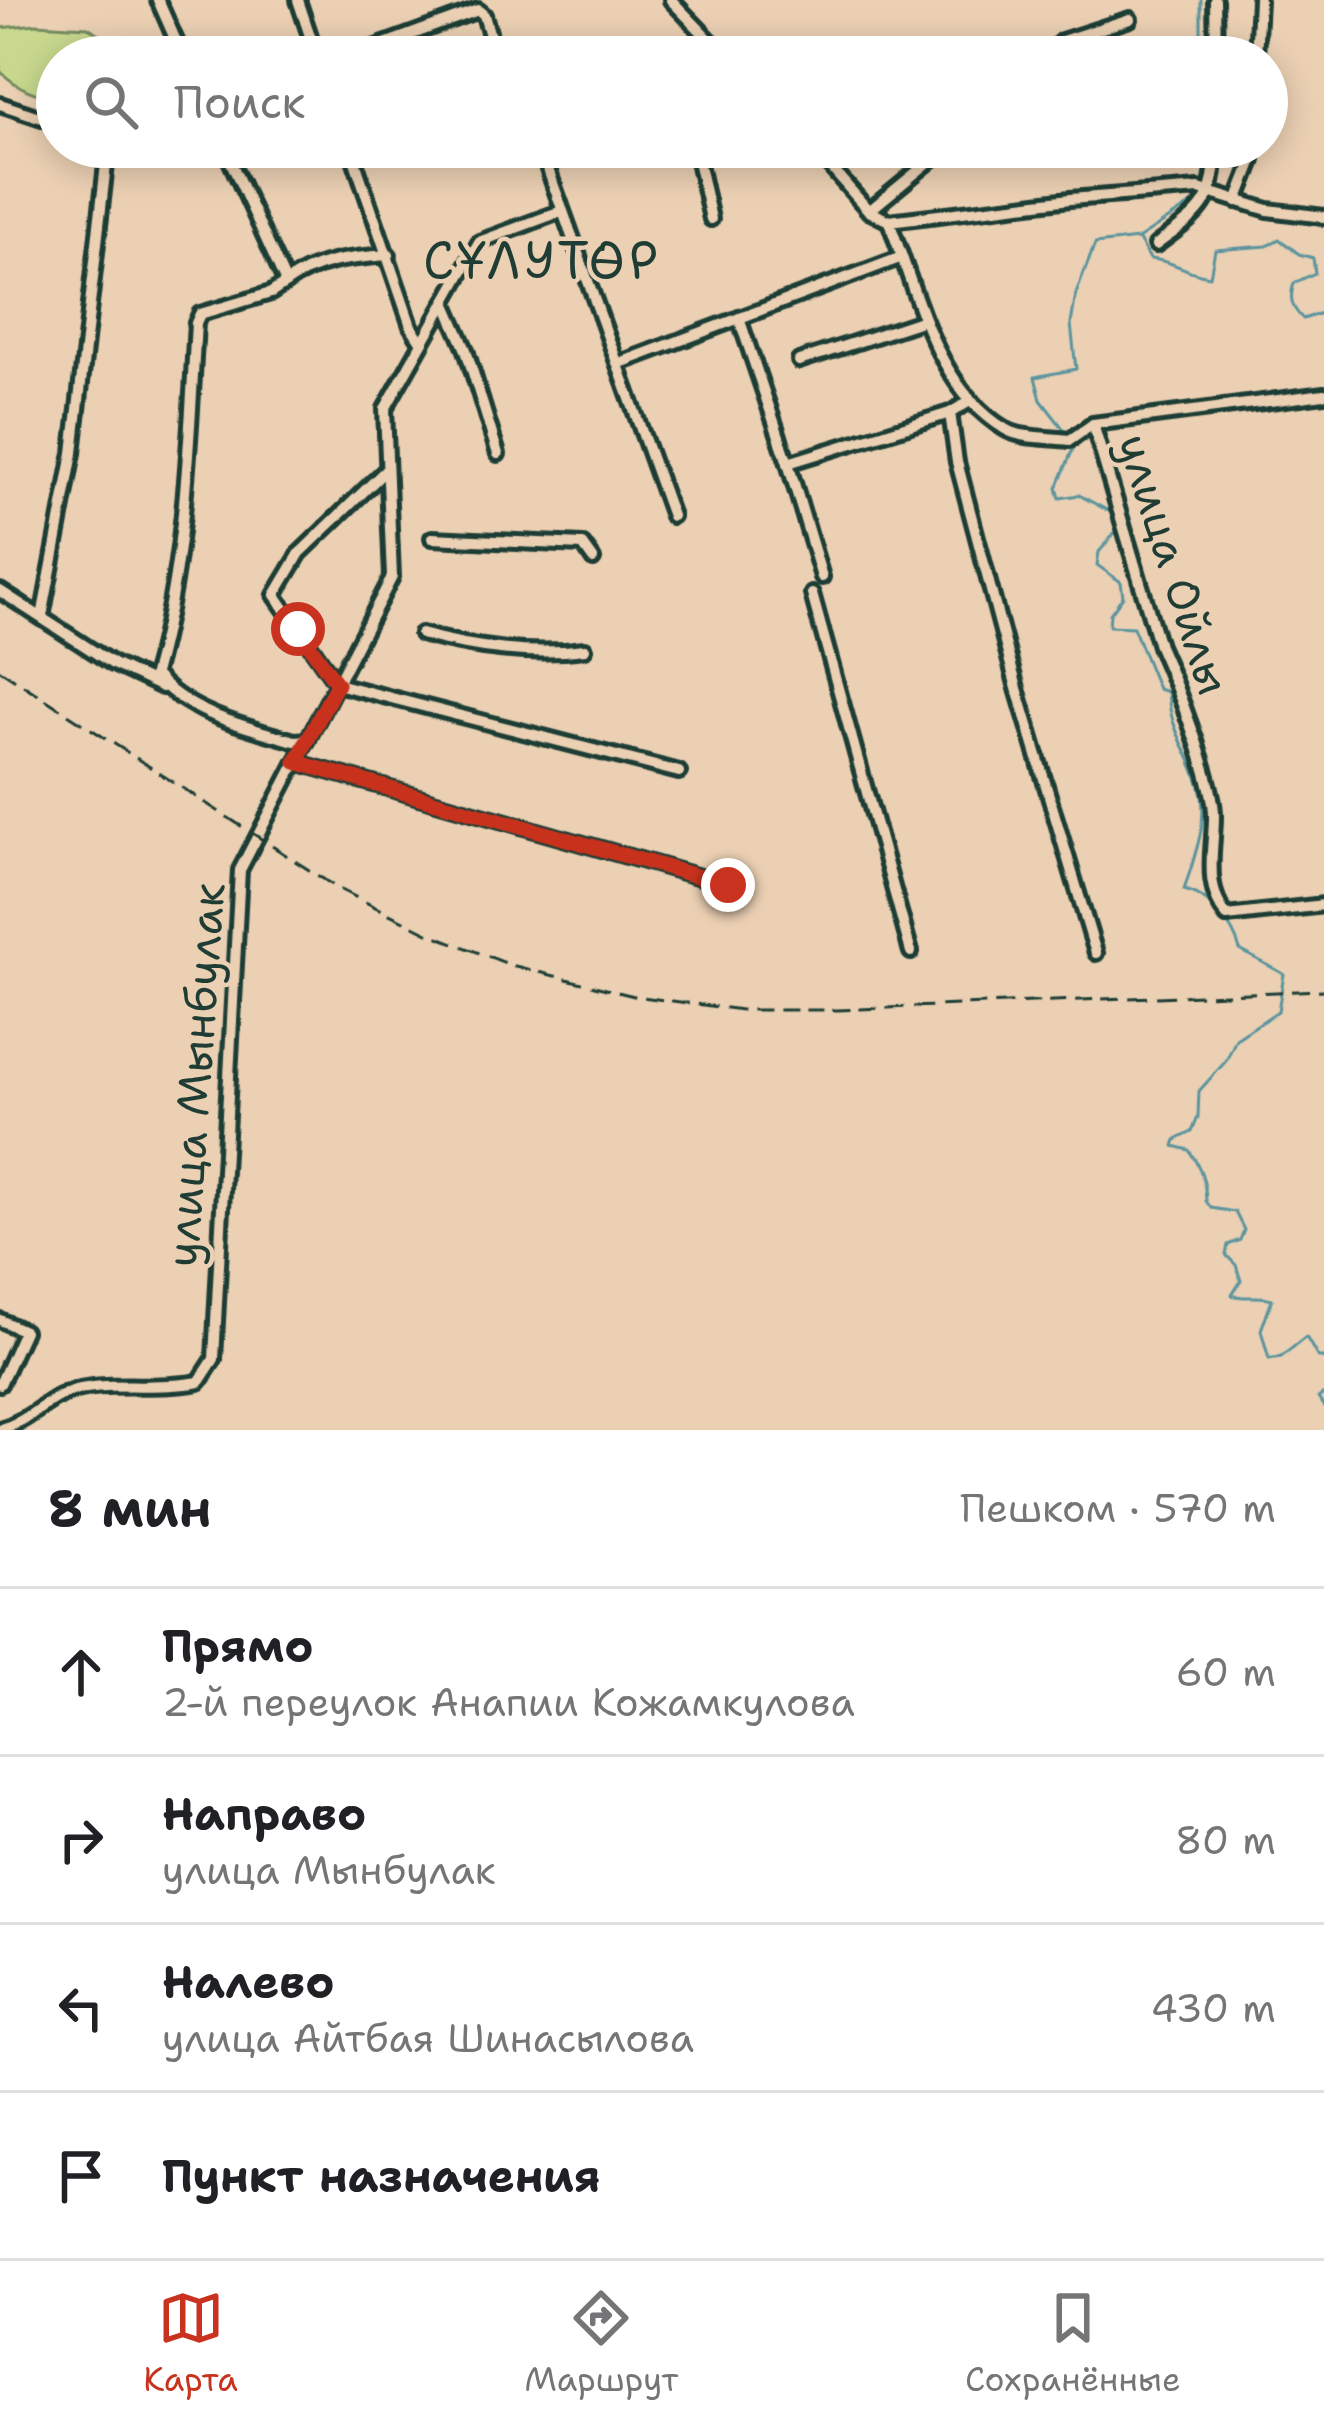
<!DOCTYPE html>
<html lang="ru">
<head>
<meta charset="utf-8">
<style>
	body { margin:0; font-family:"Shantell Sans",sans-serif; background:#f6f6f6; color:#202124 }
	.stop { position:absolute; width:36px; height:36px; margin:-27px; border:9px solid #c8321e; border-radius:50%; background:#fff }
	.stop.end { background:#c8321e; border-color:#fff; box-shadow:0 3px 12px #0008 }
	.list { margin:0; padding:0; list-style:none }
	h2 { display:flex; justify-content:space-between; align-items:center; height:156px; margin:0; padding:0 48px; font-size:51px }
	h2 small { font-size:39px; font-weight:400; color:#757577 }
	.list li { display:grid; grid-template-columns:78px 1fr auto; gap:36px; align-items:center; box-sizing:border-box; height:168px; padding:0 48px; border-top:3px solid #e0e0e0 }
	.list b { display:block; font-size:45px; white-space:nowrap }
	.list p { margin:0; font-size:39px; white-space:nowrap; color:#757577 }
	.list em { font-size:39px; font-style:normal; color:#757577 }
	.icon { flex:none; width:66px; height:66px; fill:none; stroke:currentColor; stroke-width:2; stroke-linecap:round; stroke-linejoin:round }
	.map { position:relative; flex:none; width:1324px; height:1430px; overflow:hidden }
	.search { position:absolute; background:#fff; box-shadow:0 6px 30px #0003; left:36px; right:36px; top:36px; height:132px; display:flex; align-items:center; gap:30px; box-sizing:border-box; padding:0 42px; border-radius:66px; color:#757577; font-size:45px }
	.sheet { height:828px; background:#fff }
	nav { display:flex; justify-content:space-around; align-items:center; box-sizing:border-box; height:168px; border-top:3px solid #e0e0e0; background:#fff; font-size:33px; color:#757577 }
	nav a { display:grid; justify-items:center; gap:6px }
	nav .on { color:#c8321e }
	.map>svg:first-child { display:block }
	.green { fill:#c8d98e; stroke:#748b61; stroke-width:3 }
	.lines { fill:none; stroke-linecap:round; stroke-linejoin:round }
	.stream { stroke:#5c949e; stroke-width:3 }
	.minor-casing { stroke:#1f3d34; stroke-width:20 }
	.minor { stroke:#ebd0b3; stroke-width:10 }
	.rail { stroke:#1f3d34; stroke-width:3; stroke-dasharray:18 9; stroke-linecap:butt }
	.route { stroke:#c8321e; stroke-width:15 }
	.labels { text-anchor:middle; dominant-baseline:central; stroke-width:9; stroke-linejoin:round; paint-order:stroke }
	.street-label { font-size:45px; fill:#1f3d34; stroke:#ebd0b3 }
	.quarter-label { font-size:51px; letter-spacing:3px; fill:#1f3d34; stroke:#ebd0b3 }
</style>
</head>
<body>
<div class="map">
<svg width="1324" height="1430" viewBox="0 0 1324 1430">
	<rect width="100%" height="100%" fill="#ebd0b3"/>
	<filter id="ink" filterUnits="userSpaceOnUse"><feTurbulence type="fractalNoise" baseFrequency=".00833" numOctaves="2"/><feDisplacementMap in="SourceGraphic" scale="24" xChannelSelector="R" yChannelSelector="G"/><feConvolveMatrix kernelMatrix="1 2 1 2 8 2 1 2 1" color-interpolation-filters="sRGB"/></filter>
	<g filter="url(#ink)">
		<path class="green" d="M36,24L88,27L133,57H57V97C35,96 16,87 0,71V28Z"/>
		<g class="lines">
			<g class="stream">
				<path d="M1201,57V0"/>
				<path d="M1203,184L1208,147"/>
				<path d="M1139,240L1150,259C1173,260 1188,274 1210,276L1215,250L1267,246L1279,239L1299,254L1313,258L1315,273L1294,283C1289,299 1291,307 1303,319L1324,312"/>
				<path d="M1069,436L1041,400L1035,377L1076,369L1071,324L1076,294L1095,244L1138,239L1196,201L1199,193"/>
				<path d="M1075,444L1057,488L1060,498L1079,495L1114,514"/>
				<path d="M1119,528L1099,552L1097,565L1121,582L1123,596L1110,614L1109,626L1133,627L1158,689L1168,692C1170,731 1187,746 1198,780C1211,817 1195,854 1184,890C1211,896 1233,925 1240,950L1284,974L1278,1011L1236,1039L1226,1061L1199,1091L1198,1117L1192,1132L1176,1140L1174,1146L1189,1150C1201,1169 1205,1178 1206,1201L1211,1208L1235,1212L1244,1230L1240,1240L1228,1245L1226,1255L1236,1265L1241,1281L1232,1295C1247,1300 1258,1294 1272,1299L1261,1330L1269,1359L1281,1357L1306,1337L1317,1356L1324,1359"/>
				<path d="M1324,1394L1318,1398L1324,1407"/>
			</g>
			<defs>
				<g id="minor">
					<path d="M158,0L183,57"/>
					<path d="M298,0L317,57"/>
					<path d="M671,0L726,57"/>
					<path d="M1215,0L1216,57"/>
					<path d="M349,57L478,10L484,15L496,57"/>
					<path d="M1044,57L1062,41L1130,19"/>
					<path d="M1256,57L1259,0"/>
					<path d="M0,104L57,123"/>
					<path d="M224,147L286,283L271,293L200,314L196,323C189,440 186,560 154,674C187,714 246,727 295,741L308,740"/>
					<path d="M350,147L411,326L422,343"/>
					<path d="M523,147H526"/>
					<path d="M540,147L672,516"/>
					<path d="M695,147L711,219"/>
					<path d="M813,147L869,211L889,221L1070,199L1199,189L1268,210L1324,217"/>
					<path d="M1237,201L1253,160V147"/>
					<path d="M869,211L947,147"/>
					<path d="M1156,245C1203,210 1213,206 1216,147"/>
					<path d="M902,257C924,319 945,393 1005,429C1021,439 1051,437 1070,440L1093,424L1159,646C1174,679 1215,783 1214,816C1214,850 1203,887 1227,916L1324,905"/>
					<path d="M286,283C317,260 352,258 389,255"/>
					<path d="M445,302L466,350L498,454"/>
					<path d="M739,318L788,463"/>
					<path d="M799,361L924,320"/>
					<path d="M620,363L902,257L889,221"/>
					<path d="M970,401L950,413L957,462L1018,692L1096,953"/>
					<path d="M1093,424L1324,394"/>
					<path d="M387,469L300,553L275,595L337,684L679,772"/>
					<path d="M432,538L583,545L593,559"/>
					<path d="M822,577L788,463L950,413"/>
					<path d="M0,591L113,664L162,687"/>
					<path d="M812,594L911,952"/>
					<path d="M42,617L73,453L108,147"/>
					<path d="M421,634C472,648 532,656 585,649"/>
					<path d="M296,762L728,885"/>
					<path d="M0,1320L24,1331L0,1384"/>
					<path d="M0,1429C33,1420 47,1397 75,1390C116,1381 158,1390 199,1382L214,1359L240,870L392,577L385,409L479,242L562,211"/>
				</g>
			</defs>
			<use href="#minor" class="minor-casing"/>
			<use href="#minor" class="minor"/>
			<path class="rail" d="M0,670L337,888L428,933L511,965L634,996L741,1010H837L1324,990"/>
		</g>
	</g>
	<g class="lines" filter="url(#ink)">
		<path class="route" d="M298,629L337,684L296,762L728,885"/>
	</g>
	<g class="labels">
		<g class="street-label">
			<text transform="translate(1174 564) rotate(72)">улица Ойлы</text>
			<text transform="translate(195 1075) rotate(-86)">улица Мынбулак</text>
		</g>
		<g class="quarter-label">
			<text x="542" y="260">СҰЛУТӨР</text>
		</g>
	</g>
</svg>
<div class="stop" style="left:298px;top:629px"></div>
<div class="stop end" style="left:728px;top:885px"></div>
<div class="search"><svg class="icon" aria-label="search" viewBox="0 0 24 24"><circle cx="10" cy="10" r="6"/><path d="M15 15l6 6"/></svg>Поиск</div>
</div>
<section class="sheet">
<h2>8 мин<small>Пешком · 570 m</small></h2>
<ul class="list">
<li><svg class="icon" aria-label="ahead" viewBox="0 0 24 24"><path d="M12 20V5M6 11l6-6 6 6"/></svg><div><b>Прямо</b><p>2-й переулок Анапии Кожамкулова</p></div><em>60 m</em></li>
<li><svg class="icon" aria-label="right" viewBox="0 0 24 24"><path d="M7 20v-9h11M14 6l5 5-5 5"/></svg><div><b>Направо</b><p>улица Мынбулак</p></div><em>80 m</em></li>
<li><svg class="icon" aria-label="left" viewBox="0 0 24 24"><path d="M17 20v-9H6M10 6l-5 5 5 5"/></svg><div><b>Налево</b><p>улица Айтбая Шинасылова</p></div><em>430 m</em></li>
<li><svg class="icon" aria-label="arrive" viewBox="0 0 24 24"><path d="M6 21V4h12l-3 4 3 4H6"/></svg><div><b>Пункт назначения</b></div></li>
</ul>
</section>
<nav>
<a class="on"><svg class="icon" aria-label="map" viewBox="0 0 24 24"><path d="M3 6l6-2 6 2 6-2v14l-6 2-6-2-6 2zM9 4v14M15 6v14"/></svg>Карта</a>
<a><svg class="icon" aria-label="directions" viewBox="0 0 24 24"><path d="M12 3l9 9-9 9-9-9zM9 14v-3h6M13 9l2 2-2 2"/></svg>Маршрут</a>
<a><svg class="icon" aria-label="saved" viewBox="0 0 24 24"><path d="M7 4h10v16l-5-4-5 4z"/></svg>Сохранённые</a>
</nav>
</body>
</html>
